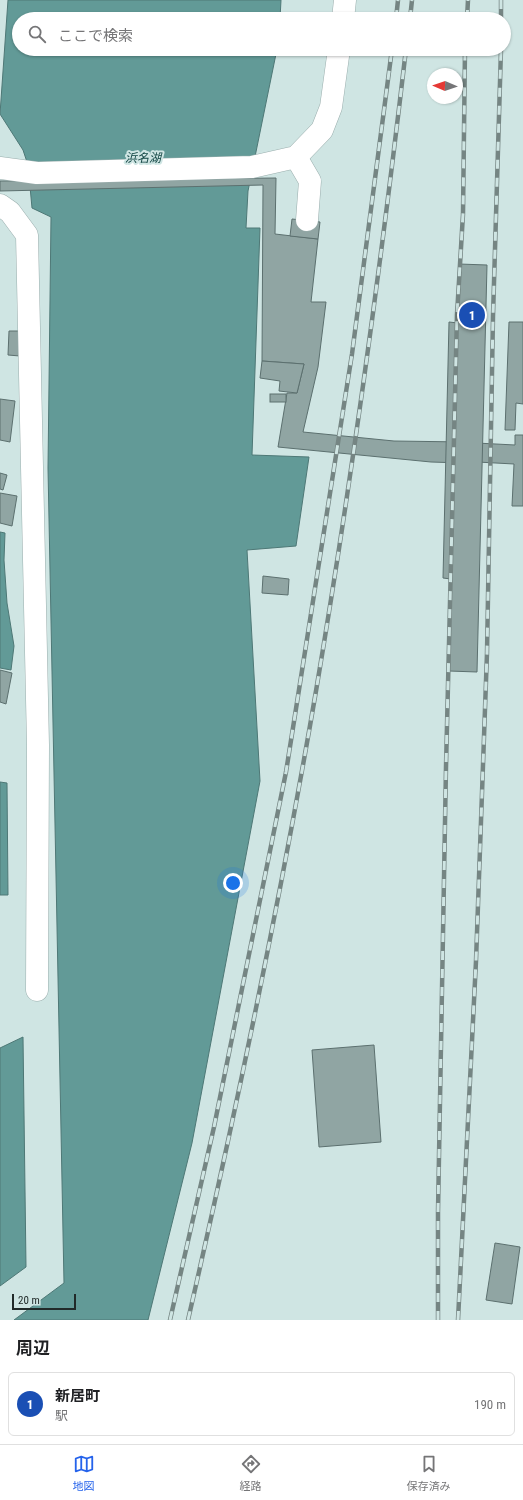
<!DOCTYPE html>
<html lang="ja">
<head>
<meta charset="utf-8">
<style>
	body { margin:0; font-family:"Roboto Condensed","Noto Sans JP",sans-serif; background:#f2f2f2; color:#202124 }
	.compass { position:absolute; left:427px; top:68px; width:36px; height:36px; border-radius:50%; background:#fff; box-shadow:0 1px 3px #0004; rotate:272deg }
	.scale { position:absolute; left:12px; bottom:10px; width:64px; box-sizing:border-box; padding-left:4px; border:2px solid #212a29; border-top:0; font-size:11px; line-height:14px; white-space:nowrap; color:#212a29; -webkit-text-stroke:3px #cfe5e3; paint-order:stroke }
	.you { position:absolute; left:233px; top:883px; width:14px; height:14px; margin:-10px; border:3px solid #fff; border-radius:50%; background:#1a73e8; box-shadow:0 0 0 6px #1a73e833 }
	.badge { display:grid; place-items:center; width:26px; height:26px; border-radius:50%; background:#2563eb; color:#fff; font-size:13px; font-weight:700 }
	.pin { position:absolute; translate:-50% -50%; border:2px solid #fff; box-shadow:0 1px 4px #0006 }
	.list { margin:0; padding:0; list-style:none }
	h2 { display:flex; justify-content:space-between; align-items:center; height:52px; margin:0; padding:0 16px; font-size:17px }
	h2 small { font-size:13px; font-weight:400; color:#757577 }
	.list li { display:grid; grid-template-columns:26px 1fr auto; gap:12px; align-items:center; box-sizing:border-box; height:64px; margin:0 8px 8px; padding:0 8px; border:1px solid #e0e0e0; border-radius:6px }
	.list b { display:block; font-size:15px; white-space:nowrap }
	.list p { margin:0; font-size:13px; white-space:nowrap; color:#757577 }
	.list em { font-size:13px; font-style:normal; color:#757577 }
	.icon { flex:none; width:22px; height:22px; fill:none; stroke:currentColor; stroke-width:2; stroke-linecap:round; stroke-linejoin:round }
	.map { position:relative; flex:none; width:523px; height:1320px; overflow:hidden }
	.search { position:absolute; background:#fff; box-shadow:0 1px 3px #0004; left:12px; right:12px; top:12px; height:44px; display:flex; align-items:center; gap:10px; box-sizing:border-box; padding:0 14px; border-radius:22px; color:#757577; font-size:15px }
	.sheet { height:124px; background:#fff }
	nav { display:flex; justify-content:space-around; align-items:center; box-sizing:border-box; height:56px; border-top:1px solid #e0e0e0; background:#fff; font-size:11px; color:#757577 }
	nav a { display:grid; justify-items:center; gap:2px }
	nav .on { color:#2563eb }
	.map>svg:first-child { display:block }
	.water { fill:#629a97; stroke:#4e7876 }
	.building { fill:#90a5a3; stroke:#5c706f }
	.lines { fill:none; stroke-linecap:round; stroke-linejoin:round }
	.minor-casing { stroke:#9aaead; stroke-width:23 }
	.minor { stroke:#fff; stroke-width:22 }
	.rail-casing { stroke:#758583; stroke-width:4.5 }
	.rail { stroke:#cfe5e3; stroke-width:3; stroke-dasharray:9; stroke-linecap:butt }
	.labels { text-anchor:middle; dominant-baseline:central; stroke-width:4; stroke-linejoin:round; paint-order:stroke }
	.water-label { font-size:12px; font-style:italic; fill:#114543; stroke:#cfe5e3 }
</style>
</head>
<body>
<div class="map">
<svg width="523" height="1320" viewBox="0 0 523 1320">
	<rect width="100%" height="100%" fill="#cfe5e3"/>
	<g class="water">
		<path d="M8,0H281L280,19H19V49H277L248,191L246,228H260L252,455L309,457L296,546L247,550L260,781L192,1143L148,1320H14L64,1283L48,468L51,217L32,208L28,165L23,150L0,114Z"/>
		<path d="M0,532L5,533L4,560L7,603L14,646L11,670L0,668Z"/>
		<path d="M0,782L7,783L8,895H0Z"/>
		<path d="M23,1037L26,1267L0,1286V1048Z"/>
	</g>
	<g class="building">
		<path d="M276,178L275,234L318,239L311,302H326L318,367L303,432L394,441L464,442V385H477L476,443L515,445V435H523V506H512L514,464L477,462L476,501H463V463L431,462L278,447L287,393H297L304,364L262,361L263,185L0,191V181Z"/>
		<path d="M292,219L320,222L318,239L290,236Z"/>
		<path d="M459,264L487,265L477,672L449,671L451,579L443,578L449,322L458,323Z"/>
		<path d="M509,322H523V404L516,403L515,430H505Z"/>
		<path d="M9,331H21L20,356L8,355Z"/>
		<path d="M262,361L304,364L297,393L279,391L280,381L260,378Z"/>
		<rect x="270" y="394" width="16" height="8"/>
		<path d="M0,399L15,401L10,442L0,440Z"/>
		<path d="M0,473L7,475L3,490L0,489Z"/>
		<path d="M0,493L17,496L12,526L0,523Z"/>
		<path d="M263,576L289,579L288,595L262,593Z"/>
		<path d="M0,670L12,673L6,704L0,702Z"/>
		<path d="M374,1045L381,1142L319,1147L312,1050Z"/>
		<path d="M495,1243L520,1247L512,1304L486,1300Z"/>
	</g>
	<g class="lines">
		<defs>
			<g id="minor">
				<path d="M343,19L345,0"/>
				<path d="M296,157L310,181L307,220"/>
				<path d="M0,168L37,173L252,167L296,157L322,130L331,107L339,49"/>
				<path d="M0,205L10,212L27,235L38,745L37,990"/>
			</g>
		</defs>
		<use href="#minor" class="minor-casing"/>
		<use href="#minor" class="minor"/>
		<defs>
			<g id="rail">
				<path d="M501,0V19"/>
				<path d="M396,19L398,0"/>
				<path d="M410,19L412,0"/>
				<path d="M467,19L468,0"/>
				<path d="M170,1320L214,1127L286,772L352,354L392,49"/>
				<path d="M188,1320C236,1111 280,902 316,691C352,478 381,264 406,49"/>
				<path d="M438,1320V1212L446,767L457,315L463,214L465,49"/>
				<path d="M458,1320L476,961L487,653L493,316L501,49"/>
			</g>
		</defs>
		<use href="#rail" class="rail-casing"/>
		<use href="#rail" class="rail"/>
	</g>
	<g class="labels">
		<g class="water-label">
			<text x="143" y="158">浜名湖</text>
		</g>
	</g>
</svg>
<svg class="compass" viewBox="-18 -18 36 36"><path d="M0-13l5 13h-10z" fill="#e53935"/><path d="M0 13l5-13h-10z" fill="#757577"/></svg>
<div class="scale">20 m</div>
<div class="you"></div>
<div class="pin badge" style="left:472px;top:315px;background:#1a4fb4">1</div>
<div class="search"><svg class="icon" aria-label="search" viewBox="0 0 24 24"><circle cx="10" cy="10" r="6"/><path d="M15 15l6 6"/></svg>ここで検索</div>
</div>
<section class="sheet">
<h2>周辺<small></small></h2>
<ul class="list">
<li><span class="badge" style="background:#1a4fb4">1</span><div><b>新居町</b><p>駅</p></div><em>190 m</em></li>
</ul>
</section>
<nav>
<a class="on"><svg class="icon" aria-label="map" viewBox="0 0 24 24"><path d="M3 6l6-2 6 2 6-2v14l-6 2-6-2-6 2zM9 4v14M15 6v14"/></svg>地図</a>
<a><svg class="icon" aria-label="directions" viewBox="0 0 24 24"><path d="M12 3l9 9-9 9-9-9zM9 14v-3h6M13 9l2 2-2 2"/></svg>経路</a>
<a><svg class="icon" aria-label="saved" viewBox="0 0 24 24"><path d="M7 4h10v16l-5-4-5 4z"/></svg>保存済み</a>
</nav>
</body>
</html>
